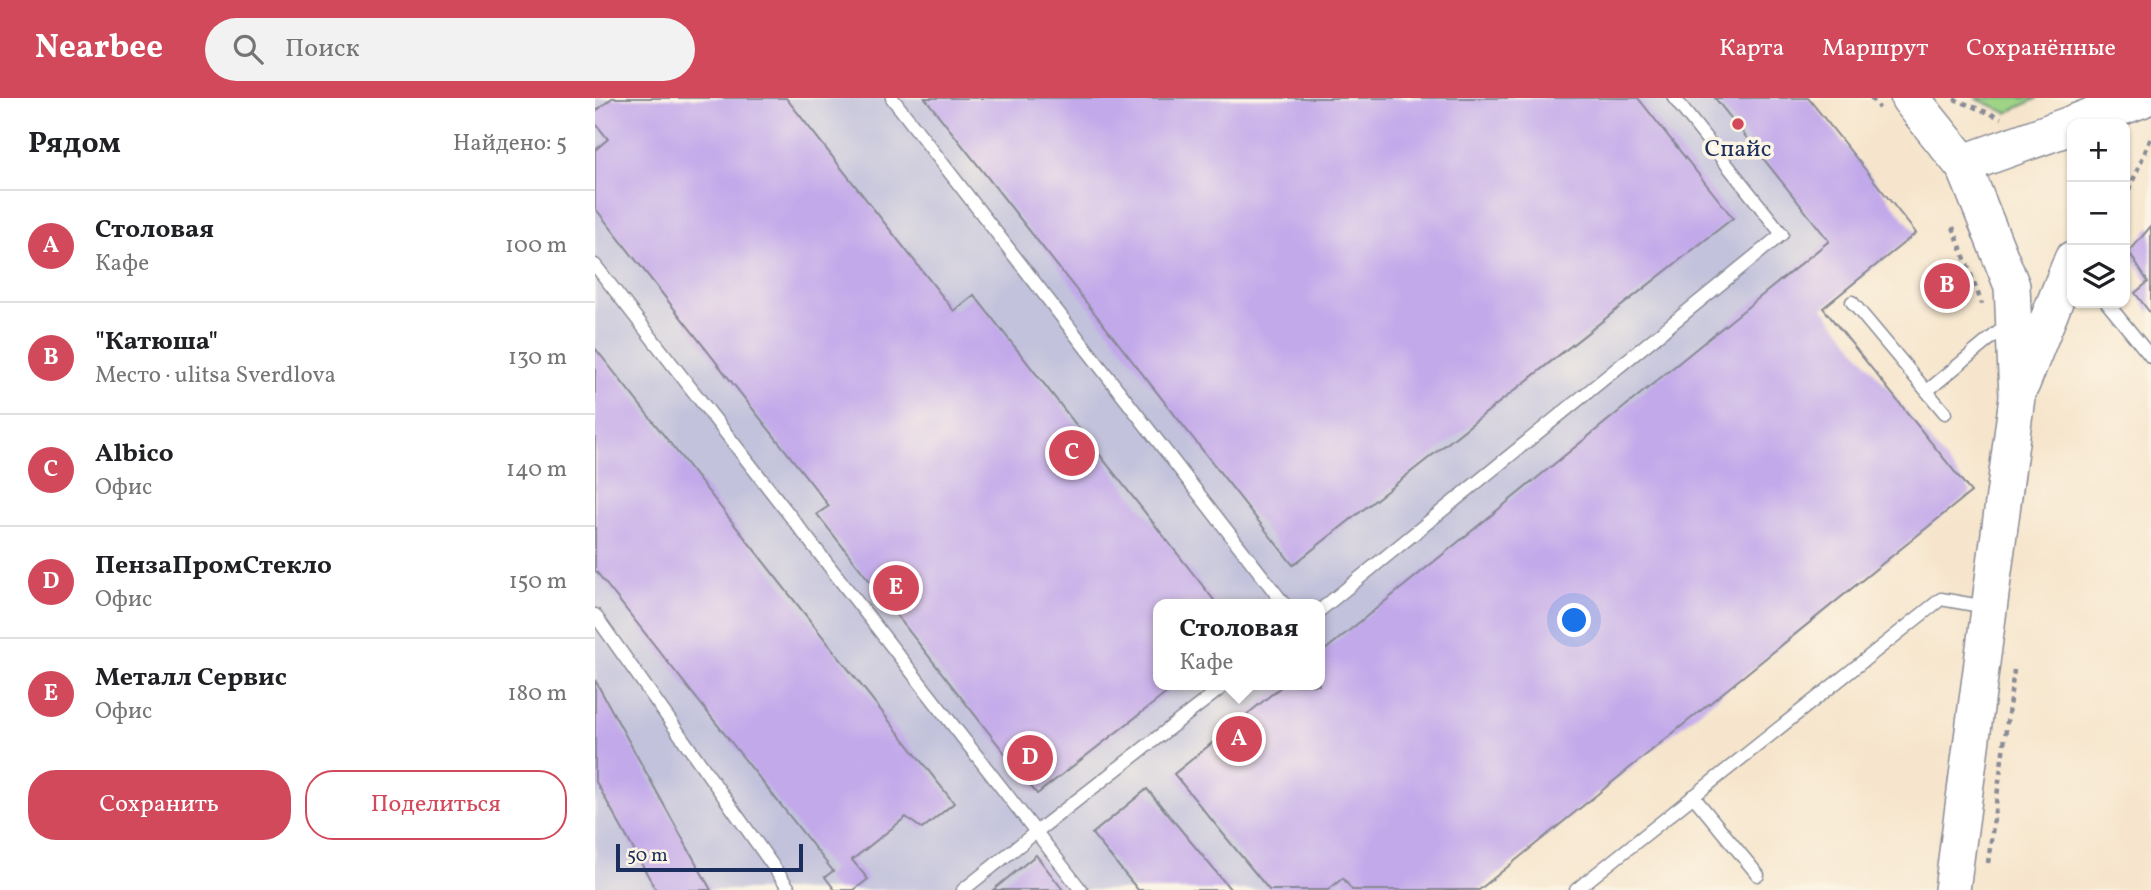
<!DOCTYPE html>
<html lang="ru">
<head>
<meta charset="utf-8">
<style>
	body { margin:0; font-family:Vollkorn,serif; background:#f2f2f2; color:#202124 }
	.controls { position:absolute; right:21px; top:21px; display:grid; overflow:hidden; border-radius:14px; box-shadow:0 2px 5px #0004 }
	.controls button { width:63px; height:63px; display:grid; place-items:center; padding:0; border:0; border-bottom:2px solid #e0e0e0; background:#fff; color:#202124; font:35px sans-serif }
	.scale { position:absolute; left:21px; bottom:18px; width:187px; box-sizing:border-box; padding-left:7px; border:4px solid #1b2f5e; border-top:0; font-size:19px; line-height:24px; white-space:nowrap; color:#1b2f5e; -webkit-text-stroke:5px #fcf5e5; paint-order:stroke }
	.you { position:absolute; left:980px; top:523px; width:24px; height:24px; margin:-18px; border:5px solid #fff; border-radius:50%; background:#1a73e8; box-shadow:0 0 0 10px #1a73e833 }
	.badge { display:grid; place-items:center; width:46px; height:46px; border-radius:50%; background:#d1495b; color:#fff; font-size:23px; font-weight:700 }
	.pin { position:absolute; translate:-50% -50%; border:4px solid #fff; box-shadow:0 2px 7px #0006 }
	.popup { position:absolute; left:558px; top:501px; width:172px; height:91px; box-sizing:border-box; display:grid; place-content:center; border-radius:14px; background:#fff; filter:drop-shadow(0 2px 5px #0005); font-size:23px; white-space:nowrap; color:#757577 }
	.popup b { font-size:26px; color:#202124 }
	.popup::after { content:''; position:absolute; left:50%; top:100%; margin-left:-14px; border:14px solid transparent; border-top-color:#fff }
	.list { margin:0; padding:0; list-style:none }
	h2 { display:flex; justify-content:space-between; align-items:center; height:91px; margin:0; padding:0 28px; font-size:30px }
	h2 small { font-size:23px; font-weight:400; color:#757577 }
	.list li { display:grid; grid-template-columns:46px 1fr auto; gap:21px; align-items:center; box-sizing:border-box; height:112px; padding:0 28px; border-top:2px solid #e0e0e0 }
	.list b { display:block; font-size:26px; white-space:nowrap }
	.list p { margin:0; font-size:23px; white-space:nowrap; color:#757577 }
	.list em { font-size:23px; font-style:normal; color:#757577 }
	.actions { display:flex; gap:14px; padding:21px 28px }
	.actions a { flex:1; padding:16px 0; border:2px solid #d1495b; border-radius:28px; text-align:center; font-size:24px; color:#d1495b }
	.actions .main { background:#d1495b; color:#fff }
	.icon { flex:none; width:38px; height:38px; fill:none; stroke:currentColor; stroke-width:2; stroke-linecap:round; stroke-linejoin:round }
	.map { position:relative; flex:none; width:1556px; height:792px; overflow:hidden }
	header { display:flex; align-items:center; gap:42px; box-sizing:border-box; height:98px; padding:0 35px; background:#d1495b; color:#fff }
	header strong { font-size:33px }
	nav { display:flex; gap:38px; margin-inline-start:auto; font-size:24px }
	.search { width:490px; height:63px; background:#f2f2f2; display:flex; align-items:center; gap:18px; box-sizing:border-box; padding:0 24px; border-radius:38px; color:#757577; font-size:26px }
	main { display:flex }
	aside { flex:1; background:#fff }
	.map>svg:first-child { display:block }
	.industrial { fill:#c2c2dc; fill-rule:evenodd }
	.green { fill:#9fd485; stroke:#5d8272; stroke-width:2 }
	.building { fill:#c2a9ea }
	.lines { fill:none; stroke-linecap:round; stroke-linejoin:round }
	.service-casing { stroke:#888a95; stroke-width:15 }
	.secondary-casing { stroke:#888a95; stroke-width:38 }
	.primary-casing { stroke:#888a95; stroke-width:41 }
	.path { stroke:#888a95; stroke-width:4.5; stroke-dasharray:5 5; stroke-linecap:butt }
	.service { stroke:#fff; stroke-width:12 }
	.secondary { stroke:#fff; stroke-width:35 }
	.primary { stroke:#fff; stroke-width:38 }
	.poi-dot { fill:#d1495b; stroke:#fcf5e5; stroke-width:2.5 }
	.labels { text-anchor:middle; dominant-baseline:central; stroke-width:7; stroke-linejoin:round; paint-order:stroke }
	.poi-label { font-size:24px; fill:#1b2f5e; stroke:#fcf5e5 }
</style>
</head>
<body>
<header>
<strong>Nearbee</strong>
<div class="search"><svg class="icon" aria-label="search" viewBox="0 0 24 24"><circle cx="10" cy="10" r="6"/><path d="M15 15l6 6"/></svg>Поиск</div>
<nav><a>Карта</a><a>Маршрут</a><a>Сохранённые</a></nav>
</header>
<main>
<aside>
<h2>Рядом<small>Найдено: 5</small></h2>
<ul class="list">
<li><span class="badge">A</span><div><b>Столовая</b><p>Кафе</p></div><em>100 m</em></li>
<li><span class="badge">B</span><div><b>&quot;Катюша&quot;</b><p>Место · ulitsa Sverdlova</p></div><em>130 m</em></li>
<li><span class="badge">C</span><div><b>Albico</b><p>Офис</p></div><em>140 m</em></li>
<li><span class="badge">D</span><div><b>ПензаПромСтекло</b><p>Офис</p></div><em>150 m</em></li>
<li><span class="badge">E</span><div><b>Металл Сервис</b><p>Офис</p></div><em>180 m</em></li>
</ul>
<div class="actions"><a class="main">Сохранить</a><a>Поделиться</a></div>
</aside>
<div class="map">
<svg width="1556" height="792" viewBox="0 0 1556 792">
	<rect width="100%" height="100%" fill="#fcf5e5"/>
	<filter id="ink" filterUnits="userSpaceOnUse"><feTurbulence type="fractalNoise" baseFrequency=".0143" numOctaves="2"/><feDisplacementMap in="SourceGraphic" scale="14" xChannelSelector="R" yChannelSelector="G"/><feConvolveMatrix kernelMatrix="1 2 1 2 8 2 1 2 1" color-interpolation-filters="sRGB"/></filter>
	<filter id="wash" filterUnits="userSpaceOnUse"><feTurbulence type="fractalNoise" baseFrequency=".00686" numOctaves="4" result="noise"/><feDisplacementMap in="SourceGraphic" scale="28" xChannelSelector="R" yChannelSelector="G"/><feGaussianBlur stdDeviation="1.57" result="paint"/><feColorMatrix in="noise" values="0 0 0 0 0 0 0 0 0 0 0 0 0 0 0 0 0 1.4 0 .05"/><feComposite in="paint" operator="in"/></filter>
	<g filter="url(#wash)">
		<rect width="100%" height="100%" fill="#f6e5cc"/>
		<path class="industrial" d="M0,0H1213L1321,135L1228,210L1376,394L884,792H0ZM564,506H724V587H564Z"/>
		<path class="green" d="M1380,0H1443L1412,15Z"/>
		<g id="blocks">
			<g class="building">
				<path d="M17,0H191L359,213L379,197L622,506H564V587H582L442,696L222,416L234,408L0,110V52L13,41L0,25V14Z"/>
				<path d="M330,0H1043L1138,120L698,467Z"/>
				<path d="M1120,0H1213L1321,135L1228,210L1376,394L884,792H757L748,780L733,792H674L579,676L688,587H724V557L1234,143Z"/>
				<path d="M1556,128V216L1540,195L1553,184L1534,154Z"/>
				<path d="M0,250L359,705L327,731L311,719L257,762L273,781L259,792H240L230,779L238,773L0,472Z"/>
				<path d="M0,582L116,792H61L0,682Z"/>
				<path d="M552,691L636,792H543L497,736Z"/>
				<path d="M441,757L468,792H398Z"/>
			</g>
		</g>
	</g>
	<g filter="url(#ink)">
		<use href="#blocks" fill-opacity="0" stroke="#888a95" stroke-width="2"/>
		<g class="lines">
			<defs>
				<g id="service">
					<path d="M297,0L689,506"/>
					<path d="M0,167L441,734L630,587"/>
					<path d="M1257,204L1350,315"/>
					<path d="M1512,205L1556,259"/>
					<path d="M1332,293L1413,226"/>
					<path d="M724,513L1187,136L1079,0"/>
					<path d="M0,517L195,792"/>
					<path d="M1098,698L1163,777"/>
					<path d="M368,792L441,734L486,792"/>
					<path d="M981,792L1346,501L1391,509"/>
				</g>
				<g id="secondary">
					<path d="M1427,286L1477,161"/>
					<path d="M1357,792L1422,299L1417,188L1368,66"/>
				</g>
				<g id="primary">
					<path d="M1315,0L1368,66L1477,27"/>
					<path d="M1479,26L1547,0"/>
				</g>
			</defs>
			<use href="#service" class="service-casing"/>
			<use href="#secondary" class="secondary-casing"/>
			<use href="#primary" class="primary-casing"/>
			<g class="path">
				<path d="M1276,0L1284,10"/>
				<path d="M1359,1L1406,20"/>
				<path d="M1530,101L1556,40"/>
				<path d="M1358,129L1387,206"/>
				<path d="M1352,188L1376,177"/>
				<path d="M1393,765L1419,572"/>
			</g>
			<use href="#service" class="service"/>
			<use href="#secondary" class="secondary"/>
			<use href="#primary" class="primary"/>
		</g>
	</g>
	<circle class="poi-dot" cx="1143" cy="26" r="7"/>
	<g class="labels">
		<g class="poi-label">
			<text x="1143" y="52">Спайс</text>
		</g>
	</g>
</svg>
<div class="controls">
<button>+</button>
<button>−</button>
<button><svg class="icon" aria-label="layers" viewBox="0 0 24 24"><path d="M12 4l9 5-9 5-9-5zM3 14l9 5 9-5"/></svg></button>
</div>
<div class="scale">50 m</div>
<div class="you"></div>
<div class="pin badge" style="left:644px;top:641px">A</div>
<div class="popup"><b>Столовая</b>Кафе</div>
<div class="pin badge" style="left:1352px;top:188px">B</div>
<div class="pin badge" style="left:477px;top:355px">C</div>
<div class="pin badge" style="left:435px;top:660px">D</div>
<div class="pin badge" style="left:301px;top:490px">E</div>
</div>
</main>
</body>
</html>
